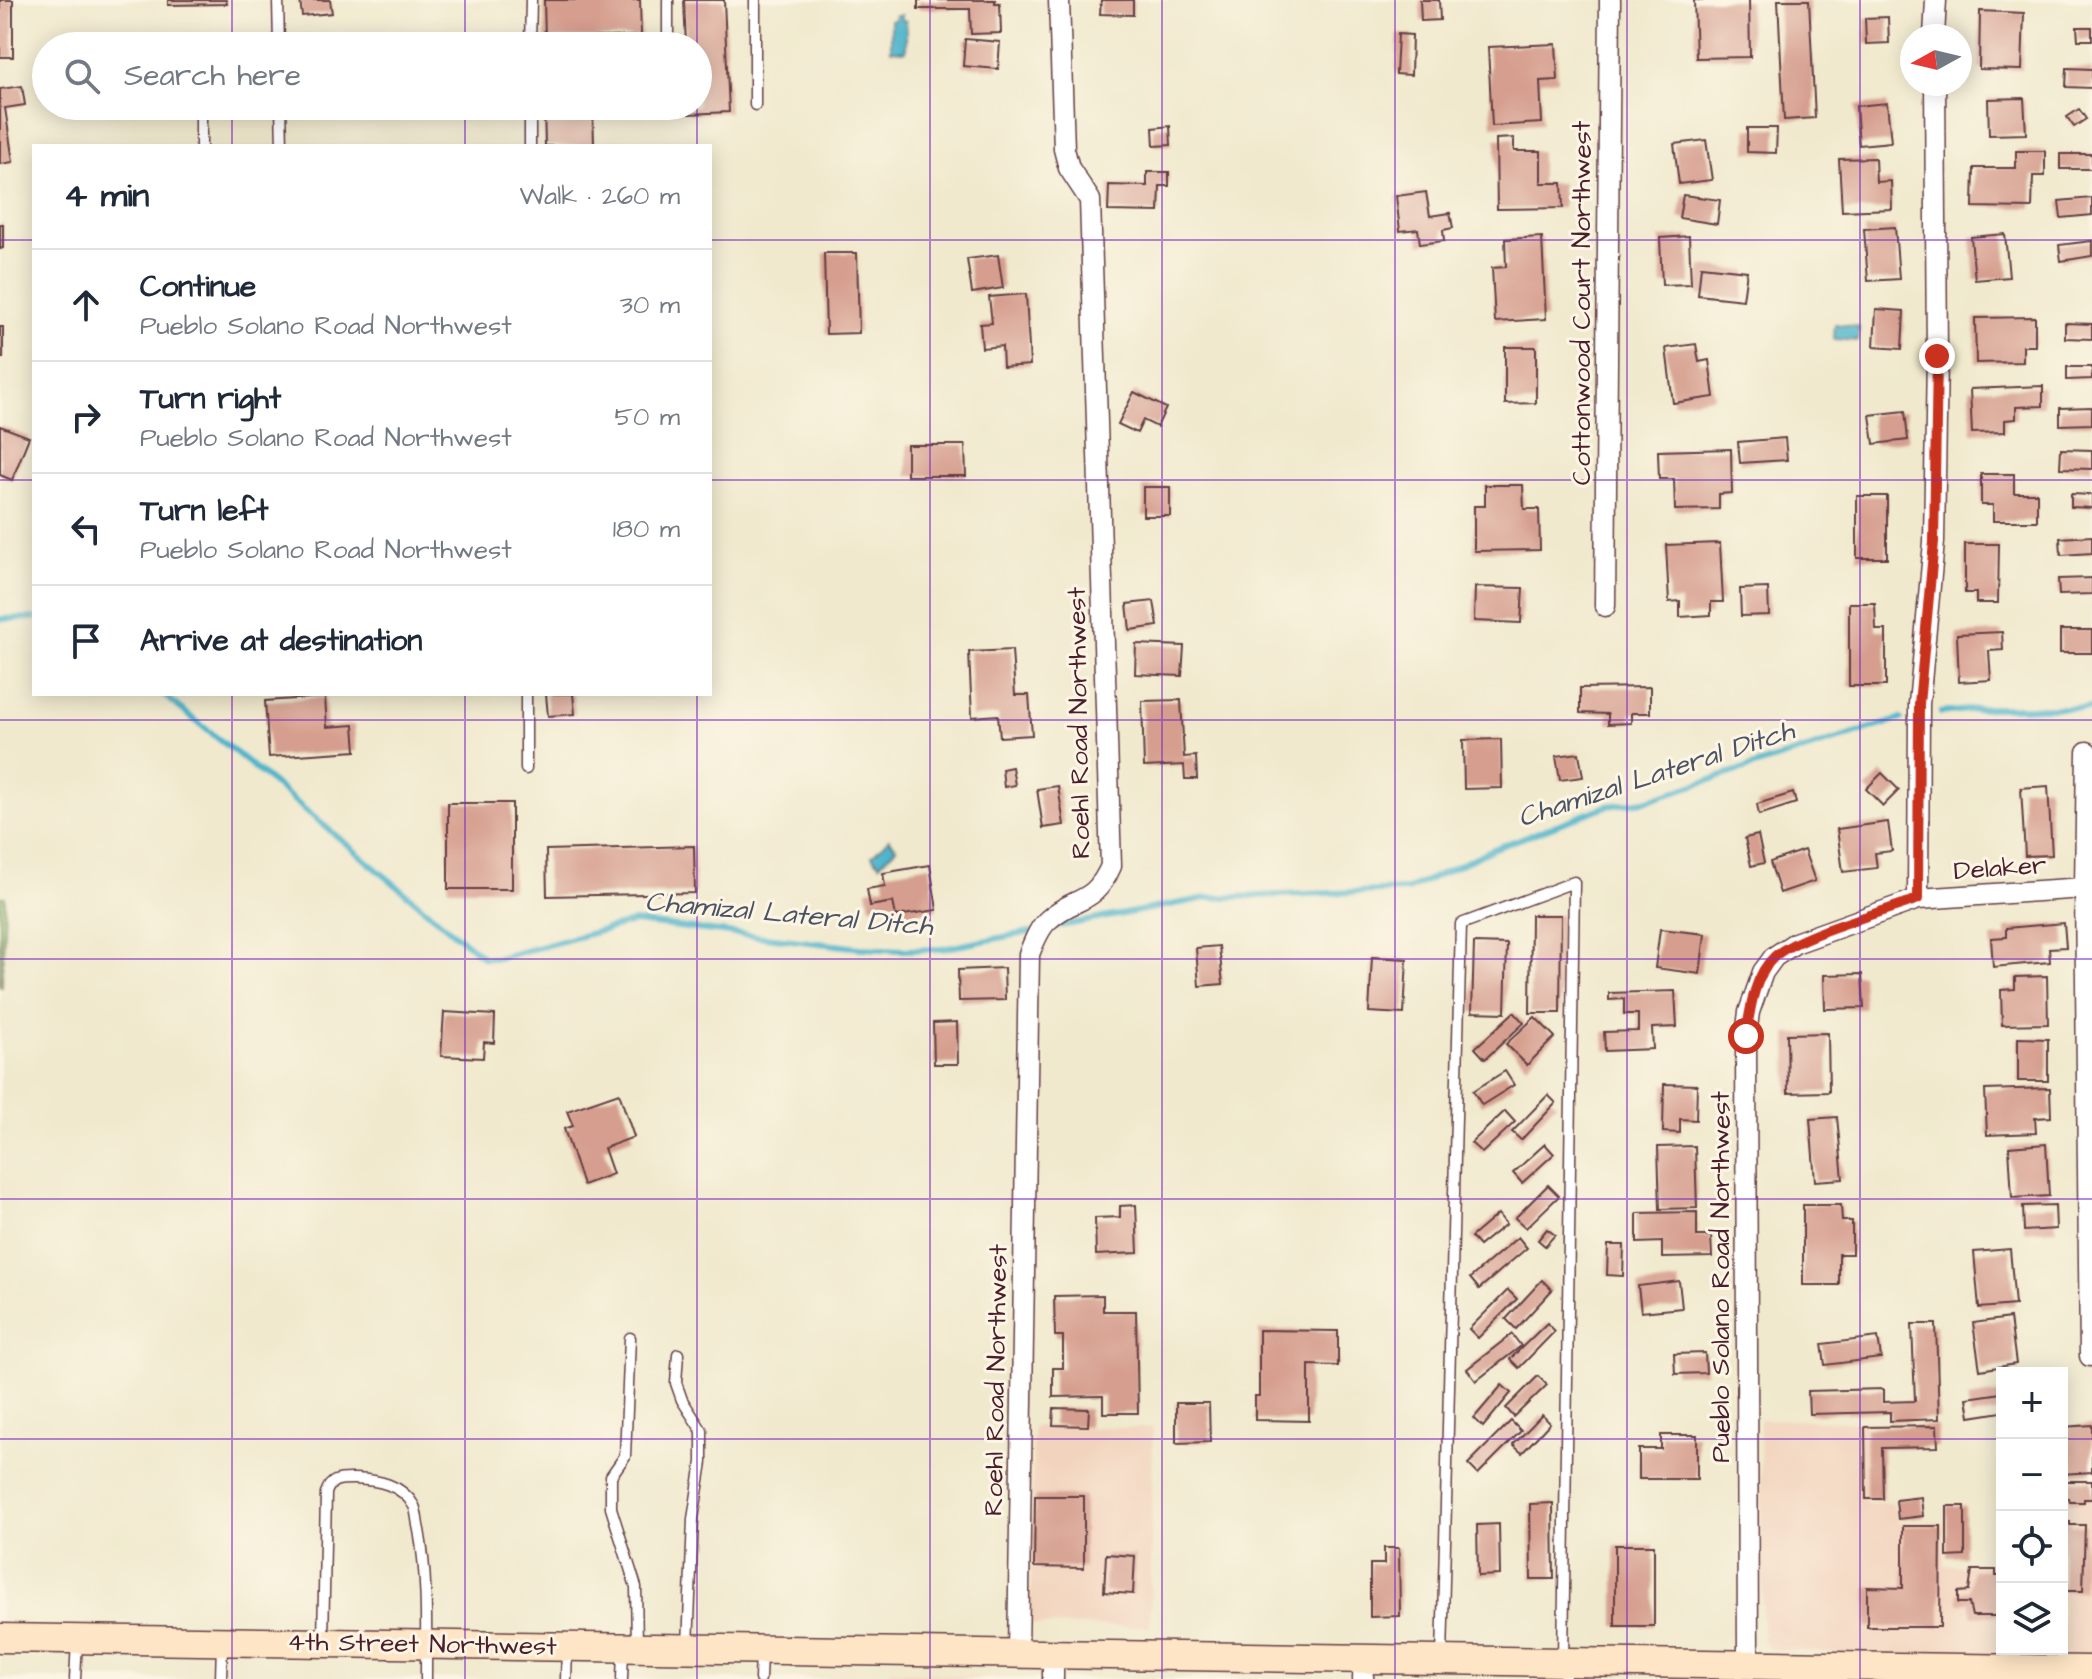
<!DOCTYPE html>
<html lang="en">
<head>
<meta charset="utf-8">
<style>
	body { margin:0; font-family:"Architects Daughter",sans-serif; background:#f6f6f7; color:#1f2937 }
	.controls { position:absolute; right:24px; bottom:24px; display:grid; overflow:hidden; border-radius:0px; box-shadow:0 4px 20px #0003 }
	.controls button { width:72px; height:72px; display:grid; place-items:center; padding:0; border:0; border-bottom:2px solid #e0e1e3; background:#fff; color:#1f2937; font:40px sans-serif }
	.compass { position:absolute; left:1900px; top:24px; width:72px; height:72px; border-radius:50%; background:#fff; box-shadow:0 4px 20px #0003; rotate:262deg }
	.stop { position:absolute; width:24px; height:24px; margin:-18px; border:6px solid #c8321e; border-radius:50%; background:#fff }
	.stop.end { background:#c8321e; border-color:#fff; box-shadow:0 2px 8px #0008 }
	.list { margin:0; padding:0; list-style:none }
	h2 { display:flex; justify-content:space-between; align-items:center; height:104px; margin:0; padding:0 32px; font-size:34px }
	h2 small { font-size:26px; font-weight:400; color:#747a83 }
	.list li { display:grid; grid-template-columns:52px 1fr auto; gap:24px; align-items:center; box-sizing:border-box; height:112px; padding:0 32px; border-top:2px solid #e0e1e3 }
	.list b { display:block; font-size:30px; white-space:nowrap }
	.list p { margin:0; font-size:26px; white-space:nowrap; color:#747a83 }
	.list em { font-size:26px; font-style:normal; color:#747a83 }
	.icon { flex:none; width:44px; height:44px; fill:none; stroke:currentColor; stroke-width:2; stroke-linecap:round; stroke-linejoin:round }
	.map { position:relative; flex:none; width:2092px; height:1679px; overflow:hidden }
	.search { position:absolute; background:#fff; box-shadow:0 4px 20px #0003; left:32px; top:32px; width:680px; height:88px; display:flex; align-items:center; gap:20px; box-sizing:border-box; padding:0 28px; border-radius:44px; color:#747a83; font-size:30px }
	.panel { position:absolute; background:#fff; box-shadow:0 4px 20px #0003; left:32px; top:144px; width:680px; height:552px; border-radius:0px }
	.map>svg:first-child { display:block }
	.built { fill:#f2d4be }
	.green { fill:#8fc77b; stroke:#6c7353; stroke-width:2 }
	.water { fill:#4db4cb; stroke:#4c6a7b; stroke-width:2 }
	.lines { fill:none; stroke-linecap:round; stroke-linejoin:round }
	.stream { stroke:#4db4cb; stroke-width:6 }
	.building { fill:#d69e8e }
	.service-casing { stroke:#633d43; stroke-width:13 }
	.minor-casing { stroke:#633d43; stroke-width:23 }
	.secondary-casing { stroke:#633d43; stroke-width:31 }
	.service { stroke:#fff; stroke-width:10 }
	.minor { stroke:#fff; stroke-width:20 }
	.secondary { stroke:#fee5c5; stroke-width:28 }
	.route { stroke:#c8321e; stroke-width:10 }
	.grid { fill:none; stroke:#7b2cbf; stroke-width:2; stroke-opacity:0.55 }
	.labels { text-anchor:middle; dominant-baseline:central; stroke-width:6; stroke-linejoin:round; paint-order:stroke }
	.street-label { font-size:26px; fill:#4a1f2b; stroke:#fcf5e5 }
	.water-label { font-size:28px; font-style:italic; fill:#4b5363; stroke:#fcf5e5 }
</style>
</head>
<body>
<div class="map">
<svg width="2092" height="1679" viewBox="0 0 2092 1679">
	<rect width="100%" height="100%" fill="#fcf5e5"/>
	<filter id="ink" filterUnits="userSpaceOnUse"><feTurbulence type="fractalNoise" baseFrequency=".0125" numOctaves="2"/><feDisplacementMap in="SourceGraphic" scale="16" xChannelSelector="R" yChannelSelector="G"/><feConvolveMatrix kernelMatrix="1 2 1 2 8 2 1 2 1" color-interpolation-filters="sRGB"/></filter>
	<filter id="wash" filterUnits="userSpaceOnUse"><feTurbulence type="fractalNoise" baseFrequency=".006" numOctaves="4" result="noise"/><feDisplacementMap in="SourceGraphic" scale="32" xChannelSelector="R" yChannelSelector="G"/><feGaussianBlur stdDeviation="1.8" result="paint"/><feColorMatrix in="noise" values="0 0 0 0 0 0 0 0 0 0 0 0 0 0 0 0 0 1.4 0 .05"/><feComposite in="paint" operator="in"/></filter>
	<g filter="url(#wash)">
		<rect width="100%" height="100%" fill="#f0e9cd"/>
		<g class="built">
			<path d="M1760,1419L1864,1422L1865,1503H1892L1898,1523L1943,1522L1944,1565L2002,1566V1649H2062V1479H2092V1657L1871,1655L1770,1649L1763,1642Z"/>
			<path d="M1033,1426L1153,1428L1150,1627L1030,1625Z"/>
			<path d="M890,1671L988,1679H889Z"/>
		</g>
		<path class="green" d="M0,897H5L2,987H0Z"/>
		<g class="water">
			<path d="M896,15H902V20L906,21V51L891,50V20H895Z"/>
			<path d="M1835,324L1859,327L1858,341L1834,339Z"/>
			<path d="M889,839L897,848L880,864L872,856Z"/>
		</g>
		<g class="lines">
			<g class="stream">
				<path d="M0,619L34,618"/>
				<path d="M162,694L240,756L484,958H498L634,922L861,948L903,950L941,949L1030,932"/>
				<path d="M1941,713L1988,708H2092"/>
				<path d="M1050,928L1207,898L1407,890L1493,849L1607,806L1645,801L1901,719"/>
			</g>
		</g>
		<g id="blocks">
			<g class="building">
				<rect x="0" y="0" width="13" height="57"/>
				<path d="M168,0H226L227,4L168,5Z"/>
				<path d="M300,0H330L332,13L302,16Z"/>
				<path d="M544,0H640L641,36L545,39Z"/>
				<path d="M684,0H724L729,112L689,114V106H698V46H686Z"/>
				<path d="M918,0H995V3H1000L1001,33L971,34L970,9H918Z"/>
				<path d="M1101,0H1133V15L1100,14Z"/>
				<path d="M1420,0H1439L1440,20L1421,21Z"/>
				<path d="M1694,0H1749L1750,57L1696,58Z"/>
				<path d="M1778,0H1809L1815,118L1784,120Z"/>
				<path d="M1980,11L2024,13L2022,70L1979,69Z"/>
				<path d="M1888,17L1889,43L1866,44L1865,18Z"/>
				<path d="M2077,27H2092V40H2078Z"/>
				<path d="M1398,34L1412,35L1411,75L1396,74Z"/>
				<path d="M965,39L1000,42L998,69L963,66Z"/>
				<path d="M1556,44L1558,80L1540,81L1542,123L1492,126L1488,47Z"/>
				<path d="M2067,68L2092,69V88L2066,87Z"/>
				<path d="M22,86L25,105L5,108L13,162L0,164V89Z"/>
				<path d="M2024,98L2026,134L1989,135L1988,99Z"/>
				<path d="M1887,103L1891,142L1859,145L1856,106Z"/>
				<path d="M544,106H593L594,146H545Z"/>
				<path d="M2079,109L2086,119L2074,127L2067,117Z"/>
				<path d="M1170,126L1171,145L1154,146L1153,128Z"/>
				<path d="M1747,128H1777L1776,153L1747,152Z"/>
				<path d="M1514,138V151H1541V183H1562L1563,208L1497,209L1496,139Z"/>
				<path d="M1706,140L1712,180L1679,184L1674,144Z"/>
				<path d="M2016,151H2045V176H2033L2032,208L1973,207L1974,168H2016Z"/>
				<rect x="2060" y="154" width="32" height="15"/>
				<path d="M1875,158L1876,182L1891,181L1892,209L1842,211L1839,159Z"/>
				<path d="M1147,172H1169V186H1160L1159,212L1108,211L1109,185L1147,186Z"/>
				<path d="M1426,192L1430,216L1450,213L1453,228L1443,230L1444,241L1420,244L1418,229L1400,231L1396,196Z"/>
				<path d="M1683,195L1720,200L1717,224L1679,218Z"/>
				<path d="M2092,198V215L2061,218L2059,201Z"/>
				<path d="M0,224H3V248L0,249Z"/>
				<path d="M1895,227L1899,279L1868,281L1864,229Z"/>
				<path d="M2005,234L2009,277L1975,280L1971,237Z"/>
				<path d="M1689,236L1691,284L1662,285L1660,238Z"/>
				<path d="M1542,237L1546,319L1495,322L1492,268L1506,267L1505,239Z"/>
				<path d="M2092,241V256L2061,261L2059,245Z"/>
				<path d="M824,253H857L859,333L826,334Z"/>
				<path d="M998,255L1003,288L972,293L967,259Z"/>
				<path d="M1701,266L1747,271L1743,300L1698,295Z"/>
				<path d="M1026,294L1030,365L1003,367L1002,346L982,348L980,324L992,323L989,297Z"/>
				<path d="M1876,309L1904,311L1902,349L1874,347Z"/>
				<path d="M2035,317V346H2023V362L1976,363L1975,318Z"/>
				<path d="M2065,323L2092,324V339L2065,338Z"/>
				<rect x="0" y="327" width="3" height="31"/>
				<path d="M1696,344L1699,362L1709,360L1714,397L1673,403L1666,348Z"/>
				<path d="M1505,347H1536V403L1505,404Z"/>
				<path d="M2067,367H2092V379L2067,380Z"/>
				<path d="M2043,386V406L2016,407V419L2005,420V432L1972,433L1970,389Z"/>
				<path d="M1134,392L1166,408L1157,427L1143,420L1137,433L1118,424Z"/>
				<path d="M2092,407V424L2060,425V408Z"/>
				<path d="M1905,411L1908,440L1874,444L1870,415Z"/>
				<path d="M0,426L29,437L12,480L0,475Z"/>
				<path d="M1785,438L1787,460L1740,463L1738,442Z"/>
				<path d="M907,445H965L966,476H907Z"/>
				<path d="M1731,449L1732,493L1719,494V509L1675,510L1674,479H1659L1658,451Z"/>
				<path d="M2061,449L2092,450V469L2060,468Z"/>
				<path d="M1981,474H2014V493H2037V521H1993V505H1981Z"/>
				<path d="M1485,485H1523L1524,509H1539L1540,550L1474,551V506H1485Z"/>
				<rect x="1143" y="487" width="27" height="29"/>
				<path d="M2071,494L2092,495V508L2071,507Z"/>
				<rect x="1857" y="496" width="30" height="62"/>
				<path d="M2092,536V553L2061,555L2060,538Z"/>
				<path d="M1720,543L1723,602H1711V615L1680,617V601L1669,602L1666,545Z"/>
				<path d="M1965,544H1999L1998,603H1976V593H1965Z"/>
				<path d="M2092,578V594L2059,595L2058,579Z"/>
				<path d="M1475,587L1523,588L1521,623L1474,621Z"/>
				<path d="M1768,588L1769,615L1741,616L1740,589Z"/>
				<path d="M1154,601L1158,626L1130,630L1127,604Z"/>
				<path d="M1849,603H1875L1876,630H1886V686H1849Z"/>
				<rect x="2060" y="630" width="32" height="23"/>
				<path d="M2002,632L2003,650L1989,651L1991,680L1959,682L1957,634Z"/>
				<path d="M1136,644L1184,646L1182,676L1135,674Z"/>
				<path d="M1012,650L1015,695H1029L1032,735L1000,737L998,715L972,717L969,652Z"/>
				<path d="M1650,687V713H1631V723L1608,724V714L1580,713V688Z"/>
				<path d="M546,694H573L575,714L548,716Z"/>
				<path d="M325,697L327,727L354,725L356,751L269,757L265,701Z"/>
				<path d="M1181,700L1184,757L1196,756L1197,779H1185L1184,765L1144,767L1142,701Z"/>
				<path d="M1501,739L1502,788L1464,789L1463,740Z"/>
				<path d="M1579,753L1583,777L1560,780L1556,756Z"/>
				<path d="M1012,767L1015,785L1004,787L1002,769Z"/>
				<path d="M1882,773L1899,790L1883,806L1866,789Z"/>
				<path d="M1058,786L1064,825L1043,828L1037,789Z"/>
				<path d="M2048,786L2052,855L2025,856L2021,788Z"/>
				<path d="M1793,793L1796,803L1759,815L1757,804Z"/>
				<rect x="448" y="803" width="64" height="86"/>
				<path d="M1888,822L1892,851L1875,853L1877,868L1843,872L1837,829Z"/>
				<path d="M1758,835L1764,863L1751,866L1745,838Z"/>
				<path d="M694,846L695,893L547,896L546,850Z"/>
				<path d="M1804,850L1815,881L1780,893L1770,862Z"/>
				<path d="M930,865L937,910L896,916L893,902L870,906L867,889L885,886L883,873Z"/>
				<path d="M1531,915H1561L1560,1013H1530Z"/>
				<path d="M2064,923L2066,947L2049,948L2050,962L1993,967L1991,938L2006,937V928Z"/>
				<path d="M1660,929L1705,934L1700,974L1655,968Z"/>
				<path d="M1474,943L1507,944L1505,1013L1472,1012Z"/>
				<path d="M1219,946L1223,984L1199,986L1196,948Z"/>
				<path d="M1372,957L1407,959L1404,1014L1369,1012Z"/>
				<path d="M1004,968L1005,1000L959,1001L958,970Z"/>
				<path d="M1862,974L1864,1008L1825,1009L1824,975Z"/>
				<path d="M2047,976L2048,1024L2002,1025L2001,990L2015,989V977Z"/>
				<path d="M1675,991L1677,1027L1652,1028L1653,1049L1605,1051L1604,1032L1638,1031V1014H1624V999L1609,1000V993Z"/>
				<path d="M444,1012L495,1015L494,1043L484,1042L483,1058L441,1056Z"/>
				<path d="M1514,1012L1524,1023L1485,1059L1475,1048Z"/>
				<path d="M1535,1017L1555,1037L1527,1065L1506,1044Z"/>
				<path d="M957,1022L958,1064H934L933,1023Z"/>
				<path d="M1828,1033L1829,1092L1788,1093L1787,1034Z"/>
				<path d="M2018,1038L2048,1039V1081H2018Z"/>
				<path d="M1505,1071L1514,1085L1482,1105L1473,1091Z"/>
				<path d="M1664,1084L1697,1085L1696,1120L1680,1119V1133L1663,1132Z"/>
				<path d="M2050,1088L2051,1117L2035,1118L2036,1133L1987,1135L1985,1090Z"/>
				<path d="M619,1093L634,1137L604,1148L613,1174L583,1185L564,1129L573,1126L567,1111Z"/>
				<path d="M1548,1095L1556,1103L1521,1140L1512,1132Z"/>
				<path d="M1505,1111L1515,1122L1482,1153L1471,1143Z"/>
				<path d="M1837,1117L1843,1179L1815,1181L1810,1119Z"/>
				<path d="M1545,1144L1554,1154L1522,1183L1513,1173Z"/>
				<path d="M2046,1144L2049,1196L2012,1198L2009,1147Z"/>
				<path d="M1695,1146L1697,1208L1660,1209L1658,1147Z"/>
				<path d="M1548,1185L1559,1196L1526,1228L1515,1218Z"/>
				<path d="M1136,1205L1138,1253L1096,1255L1095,1218L1120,1217V1206Z"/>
				<path d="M1803,1205H1841L1842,1221H1852V1254H1839V1285H1803Z"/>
				<path d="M2055,1205L2056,1229L2024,1231L2023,1206Z"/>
				<path d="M1697,1212V1236H1711L1712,1257L1662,1258V1242L1637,1243V1213Z"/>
				<path d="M1498,1214L1506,1224L1479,1246L1471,1237Z"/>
				<path d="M1547,1229L1555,1235L1545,1246L1538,1240Z"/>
				<path d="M1518,1237L1527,1248L1479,1289L1470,1278Z"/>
				<path d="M1608,1245H1624L1623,1276L1607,1275Z"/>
				<path d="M2010,1249L2015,1305L1979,1308L1974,1252Z"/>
				<path d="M1542,1280L1552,1290L1516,1329L1506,1319Z"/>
				<path d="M1679,1281L1682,1308L1641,1312L1638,1286Z"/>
				<path d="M1508,1290L1517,1299L1478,1338L1469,1329Z"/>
				<path d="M1103,1295V1311H1136L1138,1413H1103V1396L1053,1397V1368H1063V1336H1055L1054,1296Z"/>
				<path d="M2010,1318L2016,1364L1980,1370L1973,1323Z"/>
				<path d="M1547,1323L1555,1331L1519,1368L1510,1359Z"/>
				<path d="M1912,1324H1936L1939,1419L1890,1421V1412L1809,1414L1808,1391L1883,1389V1402L1915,1401Z"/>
				<path d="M1259,1330L1338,1331V1366L1309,1365V1421L1255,1420V1396H1259Z"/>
				<path d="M1512,1334L1521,1346L1476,1381L1467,1369Z"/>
				<path d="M1878,1337L1881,1358L1825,1365L1822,1344Z"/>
				<path d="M1705,1353L1706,1373L1675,1374L1674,1354Z"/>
				<path d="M1538,1376L1547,1385L1514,1417L1506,1408Z"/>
				<path d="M1502,1385L1511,1393L1483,1427L1474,1418Z"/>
				<path d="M2002,1393V1412L1970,1417L1967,1398Z"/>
				<path d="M1176,1403H1209L1210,1442L1176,1443Z"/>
				<path d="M1054,1408L1089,1409L1088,1426L1053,1425Z"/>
				<path d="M1542,1415L1550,1423L1522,1453L1513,1445Z"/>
				<path d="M1511,1421L1521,1431L1478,1474L1468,1464Z"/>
				<path d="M2092,1425V1472L2062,1474V1427Z"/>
				<path d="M1937,1426L1938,1447L1882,1448L1883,1499H1866L1865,1427Z"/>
				<path d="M1661,1435H1697V1479H1639V1449H1661Z"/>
				<path d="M2062,1481H2092V1499H2084V1502H2070L2069,1498H2062Z"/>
				<path d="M1035,1496H1084V1568L1034,1567Z"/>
				<path d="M1921,1497L1923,1516L1898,1519L1896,1500Z"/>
				<path d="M1553,1503L1554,1579H1531L1530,1504Z"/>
				<path d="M1947,1506H1965V1556L1947,1557Z"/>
				<path d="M2062,1522H2070V1525H2085L2083,1591H2062Z"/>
				<path d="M1499,1524L1500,1575L1478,1576L1477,1525Z"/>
				<path d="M1903,1526H1941L1940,1627H1867V1587L1903,1588Z"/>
				<rect x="1615" y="1545" width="39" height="81"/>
				<path d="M1384,1548H1399L1400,1616L1370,1617V1564H1384Z"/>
				<path d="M1106,1554L1135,1556L1133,1594L1104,1592Z"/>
				<path d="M1972,1570H1996V1576H2002V1616H1972L1969,1603H1958V1592L1969,1591Z"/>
			</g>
		</g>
	</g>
	<g filter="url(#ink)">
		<use href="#blocks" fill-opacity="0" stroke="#633d43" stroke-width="2"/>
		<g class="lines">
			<defs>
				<g id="service">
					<path d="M278,0L279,46"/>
					<path d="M668,0V46"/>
					<path d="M530,46L531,0"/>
					<path d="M755,105V0"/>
					<path d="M201,106V146"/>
					<path d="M281,106L282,146"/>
					<path d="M530,146V106"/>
					<path d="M526,769V694"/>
					<path d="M630,1338L625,1456L611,1476V1508L636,1587L637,1646"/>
					<path d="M678,1354L676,1383L682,1400L702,1431V1462L693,1519L688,1647"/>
					<path d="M323,1641L326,1493C331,1478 340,1479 355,1479C377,1480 402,1484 414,1506C417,1512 417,1523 419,1530C428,1579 426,1630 426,1679"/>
					<path d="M1442,1658L1461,924L1574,882L1563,1661L1565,1679"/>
					<path d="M75,1679L77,1641"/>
					<path d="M221,1679L222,1643"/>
					<path d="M566,1679L567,1649"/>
					<path d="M622,1679L623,1650"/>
					<path d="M760,1679L761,1652"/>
				</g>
				<g id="minor">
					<path d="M1934,36L1936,0"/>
					<path d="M1605,606L1610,0"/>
					<path d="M2087,752L2085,888L2090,1356"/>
					<path d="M1918,899L1919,704L1934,542L1937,356L1935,84"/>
					<path d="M1018,1654L1029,954C1034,942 1039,928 1048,920C1075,895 1093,907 1111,866L1090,200L1069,168L1064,149L1059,0"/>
					<path d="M1748,1663L1746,1036L1749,1012L1763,972L1774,957L1795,943L1918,899L2085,888"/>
					<path d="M1053,1679V1655"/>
					<path d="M1363,1679L1364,1659"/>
				</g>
				<path id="secondary" d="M0,1638L2092,1670"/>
			</defs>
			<use href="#service" class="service-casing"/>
			<use href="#minor" class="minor-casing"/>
			<use href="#secondary" class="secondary-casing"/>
			<use href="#service" class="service"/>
			<use href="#minor" class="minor"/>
			<use href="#secondary" class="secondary"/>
		</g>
	</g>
	<g class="lines" filter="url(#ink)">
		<path class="route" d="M1746,1036C1750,1010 1754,975 1775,956C1800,934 1883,912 1918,899L1919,704L1934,542L1937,356"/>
	</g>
	<path class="grid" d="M232,0V46M465,0V46M697,0V46M930,0V1679M1162,0V1679M1395,0V1679M1627,0V1679M1860,0V1679M232,106V146M465,106V146M697,106V146M0,240H34M710,240H2092M0,480H34M710,480H2092M232,694V1679M465,694V1679M697,694V1679M0,720H2092M0,959H2092M0,1199H2092M0,1439H2002M2062,1439H2092"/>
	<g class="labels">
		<g class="street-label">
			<text transform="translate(1582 303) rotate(-90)">Cottonwood Court Northwest</text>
			<text transform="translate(1079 723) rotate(-91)">Roehl Road Northwest</text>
			<text transform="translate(2000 868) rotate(-4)">Delaker</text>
			<text transform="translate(1721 1277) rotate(-90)">Pueblo Solano Road Northwest</text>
			<text transform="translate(996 1380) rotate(-89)">Roehl Road Northwest</text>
			<text transform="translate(422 1644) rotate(1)">4th Street Northwest</text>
		</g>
		<g class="water-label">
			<text transform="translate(1656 774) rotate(-18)">Chamizal Lateral Ditch</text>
			<text transform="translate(789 914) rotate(5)">Chamizal Lateral Ditch</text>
		</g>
	</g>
</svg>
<div class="controls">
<button>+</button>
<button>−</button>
<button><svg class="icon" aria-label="locate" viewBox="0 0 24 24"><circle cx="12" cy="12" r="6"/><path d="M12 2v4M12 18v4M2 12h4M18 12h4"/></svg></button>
<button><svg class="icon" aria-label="layers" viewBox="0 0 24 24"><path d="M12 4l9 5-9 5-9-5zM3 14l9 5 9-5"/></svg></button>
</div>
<svg class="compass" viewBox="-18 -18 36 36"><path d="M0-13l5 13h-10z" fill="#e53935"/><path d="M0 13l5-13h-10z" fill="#747a83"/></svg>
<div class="stop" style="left:1746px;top:1036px"></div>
<div class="stop end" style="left:1937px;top:356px"></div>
<div class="search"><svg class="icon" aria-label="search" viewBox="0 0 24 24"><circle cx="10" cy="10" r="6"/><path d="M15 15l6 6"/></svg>Search here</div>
<section class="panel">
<h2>4 min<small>Walk · 260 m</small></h2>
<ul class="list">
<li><svg class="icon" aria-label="ahead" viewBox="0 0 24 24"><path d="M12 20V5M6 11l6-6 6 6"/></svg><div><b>Continue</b><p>Pueblo Solano Road Northwest</p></div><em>30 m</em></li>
<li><svg class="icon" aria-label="right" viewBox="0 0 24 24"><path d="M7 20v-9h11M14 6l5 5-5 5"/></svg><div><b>Turn right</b><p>Pueblo Solano Road Northwest</p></div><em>50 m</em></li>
<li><svg class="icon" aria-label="left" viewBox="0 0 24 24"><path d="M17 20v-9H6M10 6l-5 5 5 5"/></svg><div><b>Turn left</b><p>Pueblo Solano Road Northwest</p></div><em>180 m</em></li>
<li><svg class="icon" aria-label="arrive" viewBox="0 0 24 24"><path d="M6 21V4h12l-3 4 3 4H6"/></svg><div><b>Arrive at destination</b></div></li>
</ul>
</section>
</div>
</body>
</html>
